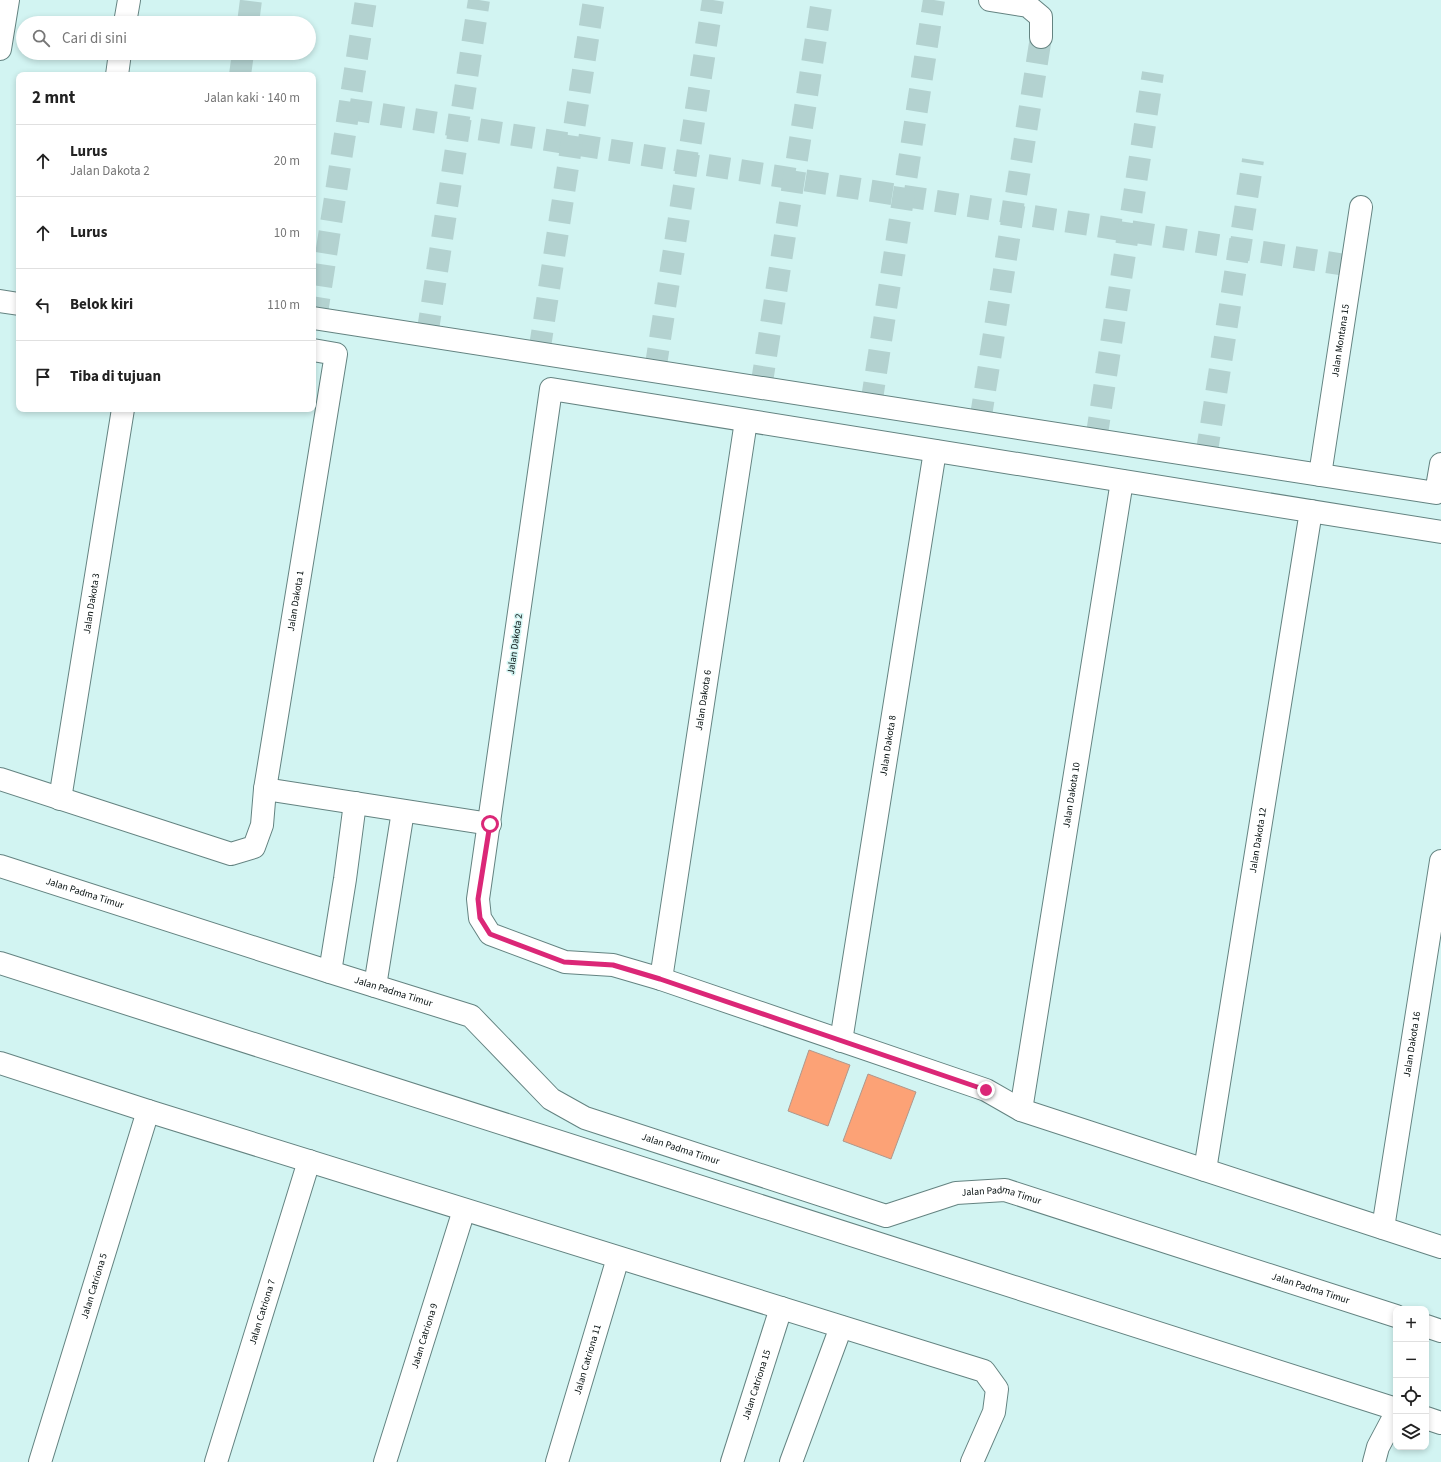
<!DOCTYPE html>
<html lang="id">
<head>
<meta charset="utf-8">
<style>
	body { margin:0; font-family:"Source Sans 3",sans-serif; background:#f6f6f6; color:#222 }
	.controls { position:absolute; right:12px; bottom:12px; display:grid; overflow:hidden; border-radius:8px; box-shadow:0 2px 6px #0003 }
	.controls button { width:36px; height:36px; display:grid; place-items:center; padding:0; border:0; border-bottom:1px solid #e0e0e0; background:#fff; color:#222; font:20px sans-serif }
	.stop { position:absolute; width:12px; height:12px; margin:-9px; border:3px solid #db2777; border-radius:50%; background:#fff }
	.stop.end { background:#db2777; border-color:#fff; box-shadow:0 1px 4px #0008 }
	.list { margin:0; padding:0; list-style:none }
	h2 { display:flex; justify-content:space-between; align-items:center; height:52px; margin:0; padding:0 16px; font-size:17px }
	h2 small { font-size:13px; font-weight:400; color:#767676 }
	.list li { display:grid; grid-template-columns:26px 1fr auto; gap:12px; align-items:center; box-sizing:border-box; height:72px; padding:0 16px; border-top:1px solid #e0e0e0 }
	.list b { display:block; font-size:15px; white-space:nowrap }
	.list p { margin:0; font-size:13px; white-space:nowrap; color:#767676 }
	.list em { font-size:13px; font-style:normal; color:#767676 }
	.icon { flex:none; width:22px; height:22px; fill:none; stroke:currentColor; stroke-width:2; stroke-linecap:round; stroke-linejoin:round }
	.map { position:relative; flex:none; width:1441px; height:1462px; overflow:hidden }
	.search { position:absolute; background:#fff; box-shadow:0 2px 6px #0003; left:16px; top:16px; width:300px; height:44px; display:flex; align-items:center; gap:10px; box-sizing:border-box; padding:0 14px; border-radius:22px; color:#767676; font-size:15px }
	.panel { position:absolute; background:#fff; box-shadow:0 2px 6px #0003; left:16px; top:72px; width:300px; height:340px; border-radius:8px }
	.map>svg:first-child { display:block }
	.building { fill:#fca276; stroke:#b0978b }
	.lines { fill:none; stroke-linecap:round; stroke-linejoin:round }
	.minor-tunnel { stroke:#b3d2d0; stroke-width:22; stroke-dasharray:22 11; stroke-linecap:butt }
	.minor-casing { stroke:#648381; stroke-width:24 }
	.minor { stroke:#fff; stroke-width:22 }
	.route { stroke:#db2777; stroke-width:5 }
	.labels { text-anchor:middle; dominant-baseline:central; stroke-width:3; stroke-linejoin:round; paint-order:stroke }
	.street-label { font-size:10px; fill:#040e0e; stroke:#d2f4f2 }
</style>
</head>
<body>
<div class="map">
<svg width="1441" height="1462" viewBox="0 0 1441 1462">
	<rect width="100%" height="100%" fill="#d2f4f2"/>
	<g class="building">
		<path d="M809,1050L850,1065L828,1126L788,1111Z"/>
		<path d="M868,1074L916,1092L891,1159L843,1141Z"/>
	</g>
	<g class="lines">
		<g class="minor-tunnel">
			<path d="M248,23L251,0"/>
			<path d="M240,75L243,53"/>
			<path d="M349,109L1352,266"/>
			<path d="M316,319L366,0"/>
			<path d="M427,336L479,0"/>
			<path d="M539,353L594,0"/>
			<path d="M655,371L713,0"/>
			<path d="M761,388L822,0"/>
			<path d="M871,405L934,0"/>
			<path d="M980,422L1041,37"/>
			<path d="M1096,440L1153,73"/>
			<path d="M1206,457L1253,160"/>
		</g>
		<defs>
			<g id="minor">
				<path d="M990,0L1028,6L1041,17V37"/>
				<path d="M125,23L129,0"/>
				<path d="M0,49L8,0"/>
				<path d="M117,75L120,53"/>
				<path d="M0,301L19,304"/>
				<path d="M313,318L1436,493L1441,464"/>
				<path id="s1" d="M1320,475L1361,207"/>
				<path d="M1441,532L551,389L478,899L480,918L490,934L565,962L613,965L661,979L986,1090L1021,1110L1441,1247"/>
				<path id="s2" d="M0,779L231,854L254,847L262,825L265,789L336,354L313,350"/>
				<path d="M265,789L490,824"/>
				<path id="s3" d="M60,799L123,409"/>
				<path id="s4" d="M0,866L330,972L471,1016L551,1099L585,1118L886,1216L956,1193L1005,1190L1396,1316"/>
				<path d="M0,963L1396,1409"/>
				<path d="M330,972L345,879L355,803"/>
				<path id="s5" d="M661,979L746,421"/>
				<path d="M375,986L403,811"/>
				<path id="s6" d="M841,1041L935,451"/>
				<path d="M0,1063L148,1111L984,1371L997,1389L994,1412L972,1462"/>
				<path id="s7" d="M1021,1110L1122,481"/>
				<path id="s8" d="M1205,1170L1311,511"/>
				<path id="s9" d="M1383,1228L1441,861"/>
				<path d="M1426,1326L1441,1331"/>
				<path d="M1426,1418L1441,1423"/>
				<path id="s10" d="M40,1462L148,1111"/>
				<path id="s11" d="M216,1462L309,1161"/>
				<path id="s12" d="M385,1462L464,1210"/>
				<path id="s13" d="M557,1462L618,1258"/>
				<path id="s14" d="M732,1462L781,1308"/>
				<path d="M791,1462L841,1327"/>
				<path d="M1374,1462L1378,1447L1396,1413"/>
			</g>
		</defs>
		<use href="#minor" class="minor-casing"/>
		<use href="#minor" class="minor"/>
	</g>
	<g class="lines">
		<path class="route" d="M490,824L478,899L480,918L490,934L564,962L613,965L660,979L986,1090"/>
	</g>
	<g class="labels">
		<g class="street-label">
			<text stroke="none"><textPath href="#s1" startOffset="136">Jalan Montana 15</textPath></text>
			<text stroke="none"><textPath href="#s2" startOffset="517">Jalan Dakota 1</textPath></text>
			<text stroke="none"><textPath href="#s3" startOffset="198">Jalan Dakota 3</textPath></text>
			<text transform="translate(515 644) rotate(-82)">Jalan Dakota 2</text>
			<text stroke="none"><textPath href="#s5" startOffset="282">Jalan Dakota 6</textPath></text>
			<text stroke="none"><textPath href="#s6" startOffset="299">Jalan Dakota 8</textPath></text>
			<text stroke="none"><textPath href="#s7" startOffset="319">Jalan Dakota 10</textPath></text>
			<text stroke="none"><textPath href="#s8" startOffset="334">Jalan Dakota 12</textPath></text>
			<text stroke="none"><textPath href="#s4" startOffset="89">Jalan Padma Timur</textPath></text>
			<text stroke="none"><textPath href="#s4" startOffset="413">Jalan Padma Timur</textPath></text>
			<text stroke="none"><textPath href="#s9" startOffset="186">Jalan Dakota 16</textPath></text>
			<text stroke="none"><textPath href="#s4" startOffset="749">Jalan Padma Timur</textPath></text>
			<text stroke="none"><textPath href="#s4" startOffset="1085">Jalan Padma Timur</textPath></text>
			<text stroke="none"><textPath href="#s10" startOffset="184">Jalan Catriona 5</textPath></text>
			<text stroke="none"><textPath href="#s4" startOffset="1409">Jalan Padma Timur</textPath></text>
			<text stroke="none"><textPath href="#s11" startOffset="157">Jalan Catriona 7</textPath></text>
			<text stroke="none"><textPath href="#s12" startOffset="132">Jalan Catriona 9</textPath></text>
			<text stroke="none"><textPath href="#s13" startOffset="107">Jalan Catriona 11</textPath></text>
			<text stroke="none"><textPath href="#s14" startOffset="81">Jalan Catriona 15</textPath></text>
		</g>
	</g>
</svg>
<div class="controls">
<button>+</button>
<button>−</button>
<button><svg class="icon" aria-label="locate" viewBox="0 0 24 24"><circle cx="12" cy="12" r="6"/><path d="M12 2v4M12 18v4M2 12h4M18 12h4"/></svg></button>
<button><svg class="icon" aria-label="layers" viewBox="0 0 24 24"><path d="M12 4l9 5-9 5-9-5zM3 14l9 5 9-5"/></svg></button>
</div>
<div class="stop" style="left:490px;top:824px"></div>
<div class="stop end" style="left:986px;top:1090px"></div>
<div class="search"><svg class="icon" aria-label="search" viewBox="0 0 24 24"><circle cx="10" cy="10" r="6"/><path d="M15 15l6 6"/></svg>Cari di sini</div>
<section class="panel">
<h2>2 mnt<small>Jalan kaki · 140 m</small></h2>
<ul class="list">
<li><svg class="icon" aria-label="ahead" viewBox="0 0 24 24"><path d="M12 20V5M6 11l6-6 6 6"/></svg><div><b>Lurus</b><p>Jalan Dakota 2</p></div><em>20 m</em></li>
<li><svg class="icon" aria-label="ahead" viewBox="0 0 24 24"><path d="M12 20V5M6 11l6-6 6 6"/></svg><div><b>Lurus</b></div><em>10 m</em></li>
<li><svg class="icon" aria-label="left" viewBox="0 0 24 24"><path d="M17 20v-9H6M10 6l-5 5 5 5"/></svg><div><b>Belok kiri</b></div><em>110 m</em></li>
<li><svg class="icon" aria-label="arrive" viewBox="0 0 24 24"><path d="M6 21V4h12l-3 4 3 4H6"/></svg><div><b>Tiba di tujuan</b></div></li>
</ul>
</section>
</div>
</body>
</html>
